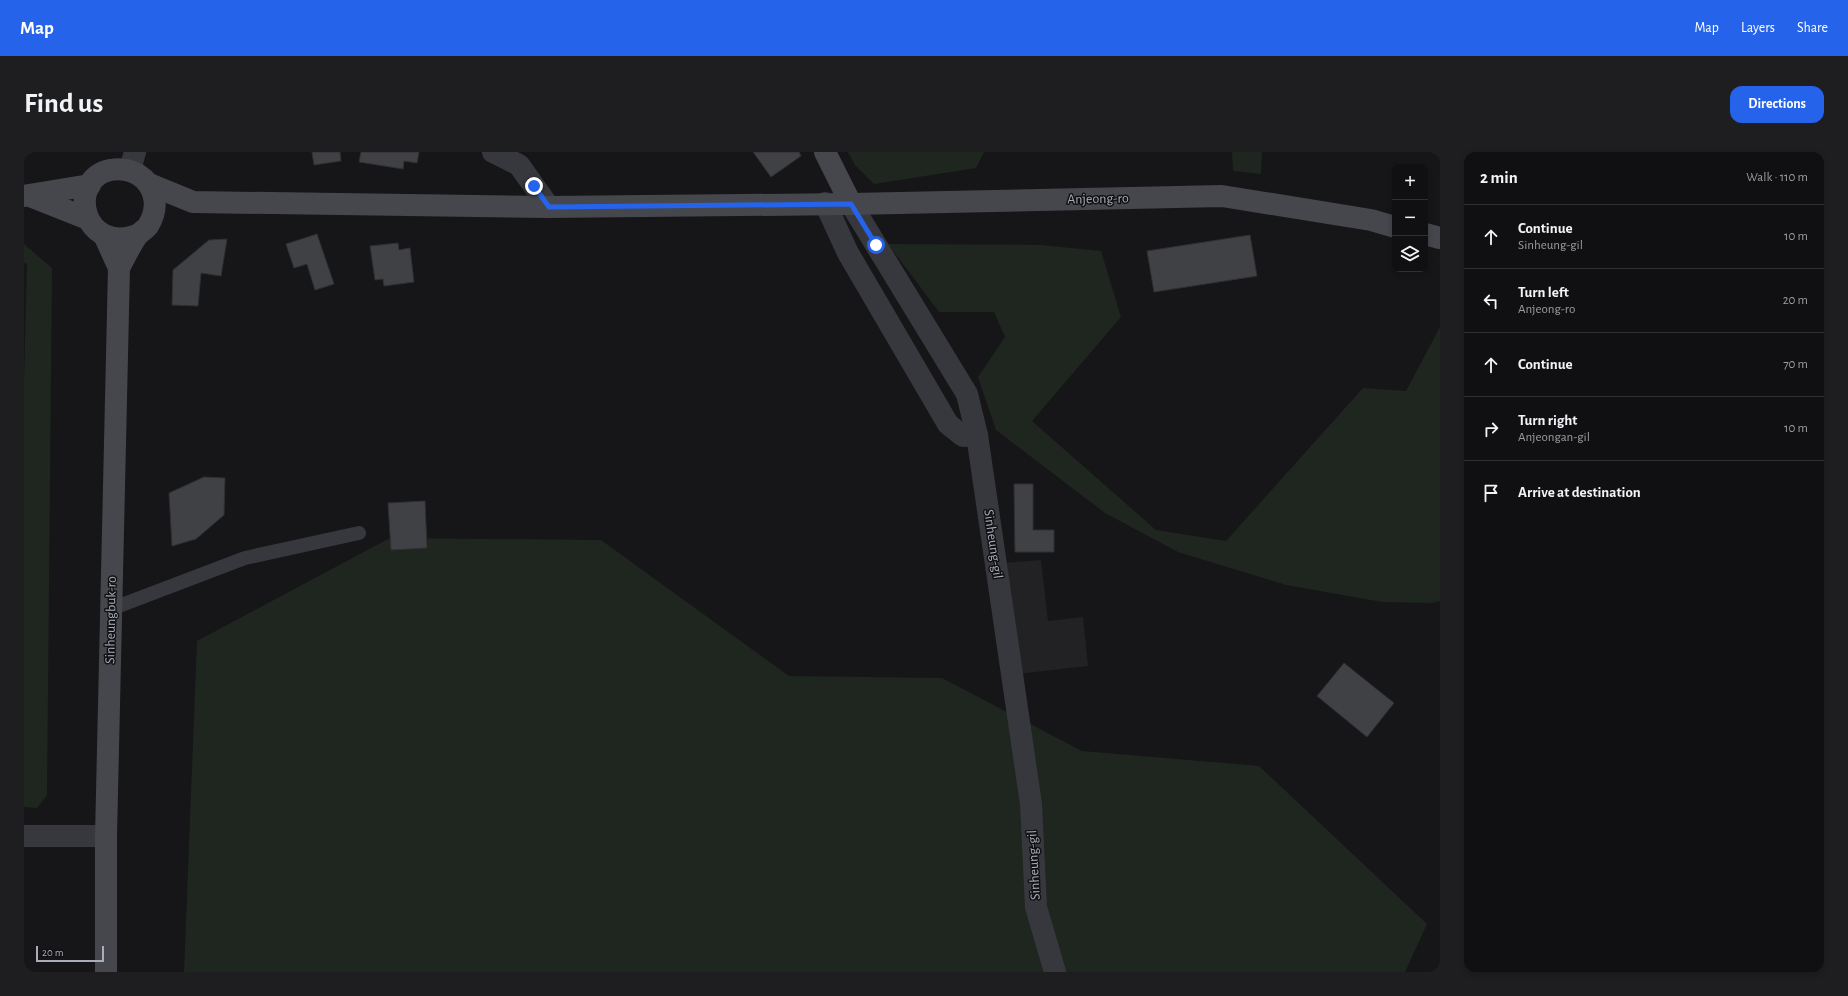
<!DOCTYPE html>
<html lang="en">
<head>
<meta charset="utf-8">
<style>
	body { margin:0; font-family:"Alegreya Sans",sans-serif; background:#1e1e20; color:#f1f3f6 }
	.controls { position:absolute; right:12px; top:12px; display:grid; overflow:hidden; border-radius:8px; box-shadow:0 2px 6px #0003 }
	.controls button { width:36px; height:36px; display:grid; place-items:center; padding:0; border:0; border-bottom:1px solid #303032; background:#101012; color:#f1f3f6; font:20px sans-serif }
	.scale { position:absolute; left:12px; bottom:10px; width:68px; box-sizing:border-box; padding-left:4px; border:2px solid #a8adb8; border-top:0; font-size:11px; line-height:14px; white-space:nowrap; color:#a8adb8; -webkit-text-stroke:3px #111113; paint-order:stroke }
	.stop { position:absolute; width:12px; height:12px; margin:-9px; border:3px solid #2563eb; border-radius:50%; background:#fff }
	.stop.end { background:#2563eb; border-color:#fff; box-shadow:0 1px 4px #0008 }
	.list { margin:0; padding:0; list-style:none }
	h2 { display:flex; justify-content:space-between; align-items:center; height:52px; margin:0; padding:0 16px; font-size:17px }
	h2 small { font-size:13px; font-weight:400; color:#9c9d9f }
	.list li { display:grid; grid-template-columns:26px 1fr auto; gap:12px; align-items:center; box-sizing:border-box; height:64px; padding:0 16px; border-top:1px solid #303032 }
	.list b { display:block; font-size:15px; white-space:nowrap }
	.list p { margin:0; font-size:13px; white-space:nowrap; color:#9c9d9f }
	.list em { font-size:13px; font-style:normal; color:#9c9d9f }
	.icon { flex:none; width:22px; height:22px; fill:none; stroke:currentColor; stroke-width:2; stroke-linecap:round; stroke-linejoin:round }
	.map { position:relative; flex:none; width:1416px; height:820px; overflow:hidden; border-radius:12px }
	header { display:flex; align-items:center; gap:24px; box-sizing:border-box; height:56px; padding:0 20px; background:#2563eb; color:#fff }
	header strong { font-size:19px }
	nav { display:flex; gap:22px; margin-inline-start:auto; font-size:14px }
	.intro { display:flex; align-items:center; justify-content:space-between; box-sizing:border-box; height:96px; padding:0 24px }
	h1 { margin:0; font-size:28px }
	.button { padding:10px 18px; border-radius:12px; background:#2563eb; color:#fff; font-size:14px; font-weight:700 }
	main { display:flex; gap:24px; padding:0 24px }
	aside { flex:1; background:#101012; border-radius:12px; box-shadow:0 2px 6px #0003 }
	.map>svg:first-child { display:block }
	.built { fill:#222225 }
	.green { fill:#1e261f }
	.building { fill:#404145; stroke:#303034 }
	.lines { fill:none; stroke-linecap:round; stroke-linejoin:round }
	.lane { stroke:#37383d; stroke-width:14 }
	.street { stroke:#37383d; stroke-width:22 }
	.secondary { stroke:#45474d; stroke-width:22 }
	.route { stroke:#2563eb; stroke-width:5 }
	.labels { text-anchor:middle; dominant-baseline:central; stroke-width:3; stroke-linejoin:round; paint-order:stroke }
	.street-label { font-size:14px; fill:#a8adb8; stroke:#111113 }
</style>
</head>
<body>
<header>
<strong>Map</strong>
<nav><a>Map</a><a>Layers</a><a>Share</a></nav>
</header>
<div class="intro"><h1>Find us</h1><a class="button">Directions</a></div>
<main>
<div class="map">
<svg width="1416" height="820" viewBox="0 0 1416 820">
	<rect width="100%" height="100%" fill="#161618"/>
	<path class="built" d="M1017,408L1024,469L1059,465L1064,514L993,522L980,411Z"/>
	<g class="green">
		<path d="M824,0H960L952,16L850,32L831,13Z"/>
		<path d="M1208,0H1238L1237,22L1209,19Z"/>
		<path d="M0,92L28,116L23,643L13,656L0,655V228L3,112L0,111Z"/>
		<path d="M864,92L1017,93L1077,99L1097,165L1008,269L1132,378L1202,389L1339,236L1382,239L1416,175V449L1408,451L1358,450L1262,433L1154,400L1081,361L972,278L954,225L981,185L970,160H915Z"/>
		<path d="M366,386L577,388L765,524L918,526L1058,599L1235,614L1403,772L1381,820H160L173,489Z"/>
	</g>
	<g class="building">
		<path d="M288,0H316L317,9L290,13Z"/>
		<path d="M337,0H395L393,11L380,9L379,17L335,10Z"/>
		<path d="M729,0H775L777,4L747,25Z"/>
		<path d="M293,82L310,132L291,138L283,112L270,116L262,92Z"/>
		<path d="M1226,83L1233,124L1130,140L1123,99Z"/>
		<path d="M203,87L197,124L177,121L174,154L148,153L149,118L185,88Z"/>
		<path d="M374,91L375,98L386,96L390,130L360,134L359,127L351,128L346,94Z"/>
		<path d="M180,325L201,326L200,363L172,387L148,394L145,341Z"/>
		<path d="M990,332H1009V378H1030V400H991Z"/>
		<path d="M401,349L403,396L367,398L364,351Z"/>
		<path d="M1320,511L1370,551L1343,585L1293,544Z"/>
	</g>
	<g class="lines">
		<path class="lane" d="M87,457L221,406L335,381"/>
		<g class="street">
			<path d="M469,0L495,13L525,55"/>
			<path d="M106,18L111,0"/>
			<path d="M801,51L824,101L924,272L939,284L953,283"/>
			<path d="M827,52L943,242L953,283L1007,652L1012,755L1031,820"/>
			<path d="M0,684H82"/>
		</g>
		<g class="secondary">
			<path d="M801,0L827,52"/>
			<path d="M125,32L169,50L525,55L827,52L1198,44L1347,68L1371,75"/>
			<path d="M0,44L66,33"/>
			<path d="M6,44L64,67"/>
			<path d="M1401,82L1416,86"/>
			<path d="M80,83L95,116L82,684V820"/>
			<path d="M95,116C101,105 106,94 113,84C116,80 121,78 124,74C134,58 133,40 120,27C110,18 99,16 86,18C43,27 57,103 114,83"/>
		</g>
	</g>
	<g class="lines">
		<path class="route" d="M510,34L525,55L827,52L852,93"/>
	</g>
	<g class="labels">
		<g class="street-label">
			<text transform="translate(1074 47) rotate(-1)">Anjeong-ro</text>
			<text transform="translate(969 392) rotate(82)">Sinheung-gil</text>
			<text transform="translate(87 468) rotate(-89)">Sinheungbuk-ro</text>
			<text transform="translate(1010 713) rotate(-93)">Sinheung-gil</text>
		</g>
	</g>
</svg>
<div class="controls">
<button>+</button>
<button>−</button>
<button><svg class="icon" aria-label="layers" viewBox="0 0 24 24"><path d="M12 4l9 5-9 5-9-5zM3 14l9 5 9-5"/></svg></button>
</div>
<div class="scale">20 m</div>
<div class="stop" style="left:852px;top:93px"></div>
<div class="stop end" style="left:510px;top:34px"></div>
</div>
<aside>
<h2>2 min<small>Walk · 110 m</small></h2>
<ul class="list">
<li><svg class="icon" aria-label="ahead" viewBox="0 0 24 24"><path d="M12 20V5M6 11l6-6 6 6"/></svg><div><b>Continue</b><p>Sinheung-gil</p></div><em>10 m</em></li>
<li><svg class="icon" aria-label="left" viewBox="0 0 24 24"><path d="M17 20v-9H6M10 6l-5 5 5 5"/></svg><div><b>Turn left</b><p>Anjeong-ro</p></div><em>20 m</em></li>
<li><svg class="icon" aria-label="ahead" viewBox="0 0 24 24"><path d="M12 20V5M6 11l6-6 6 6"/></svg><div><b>Continue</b></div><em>70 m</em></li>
<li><svg class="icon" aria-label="right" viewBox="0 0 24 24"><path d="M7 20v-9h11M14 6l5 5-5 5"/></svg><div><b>Turn right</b><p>Anjeongan-gil</p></div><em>10 m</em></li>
<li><svg class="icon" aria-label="arrive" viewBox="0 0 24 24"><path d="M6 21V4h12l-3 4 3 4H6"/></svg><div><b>Arrive at destination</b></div></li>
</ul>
</aside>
</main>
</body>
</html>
